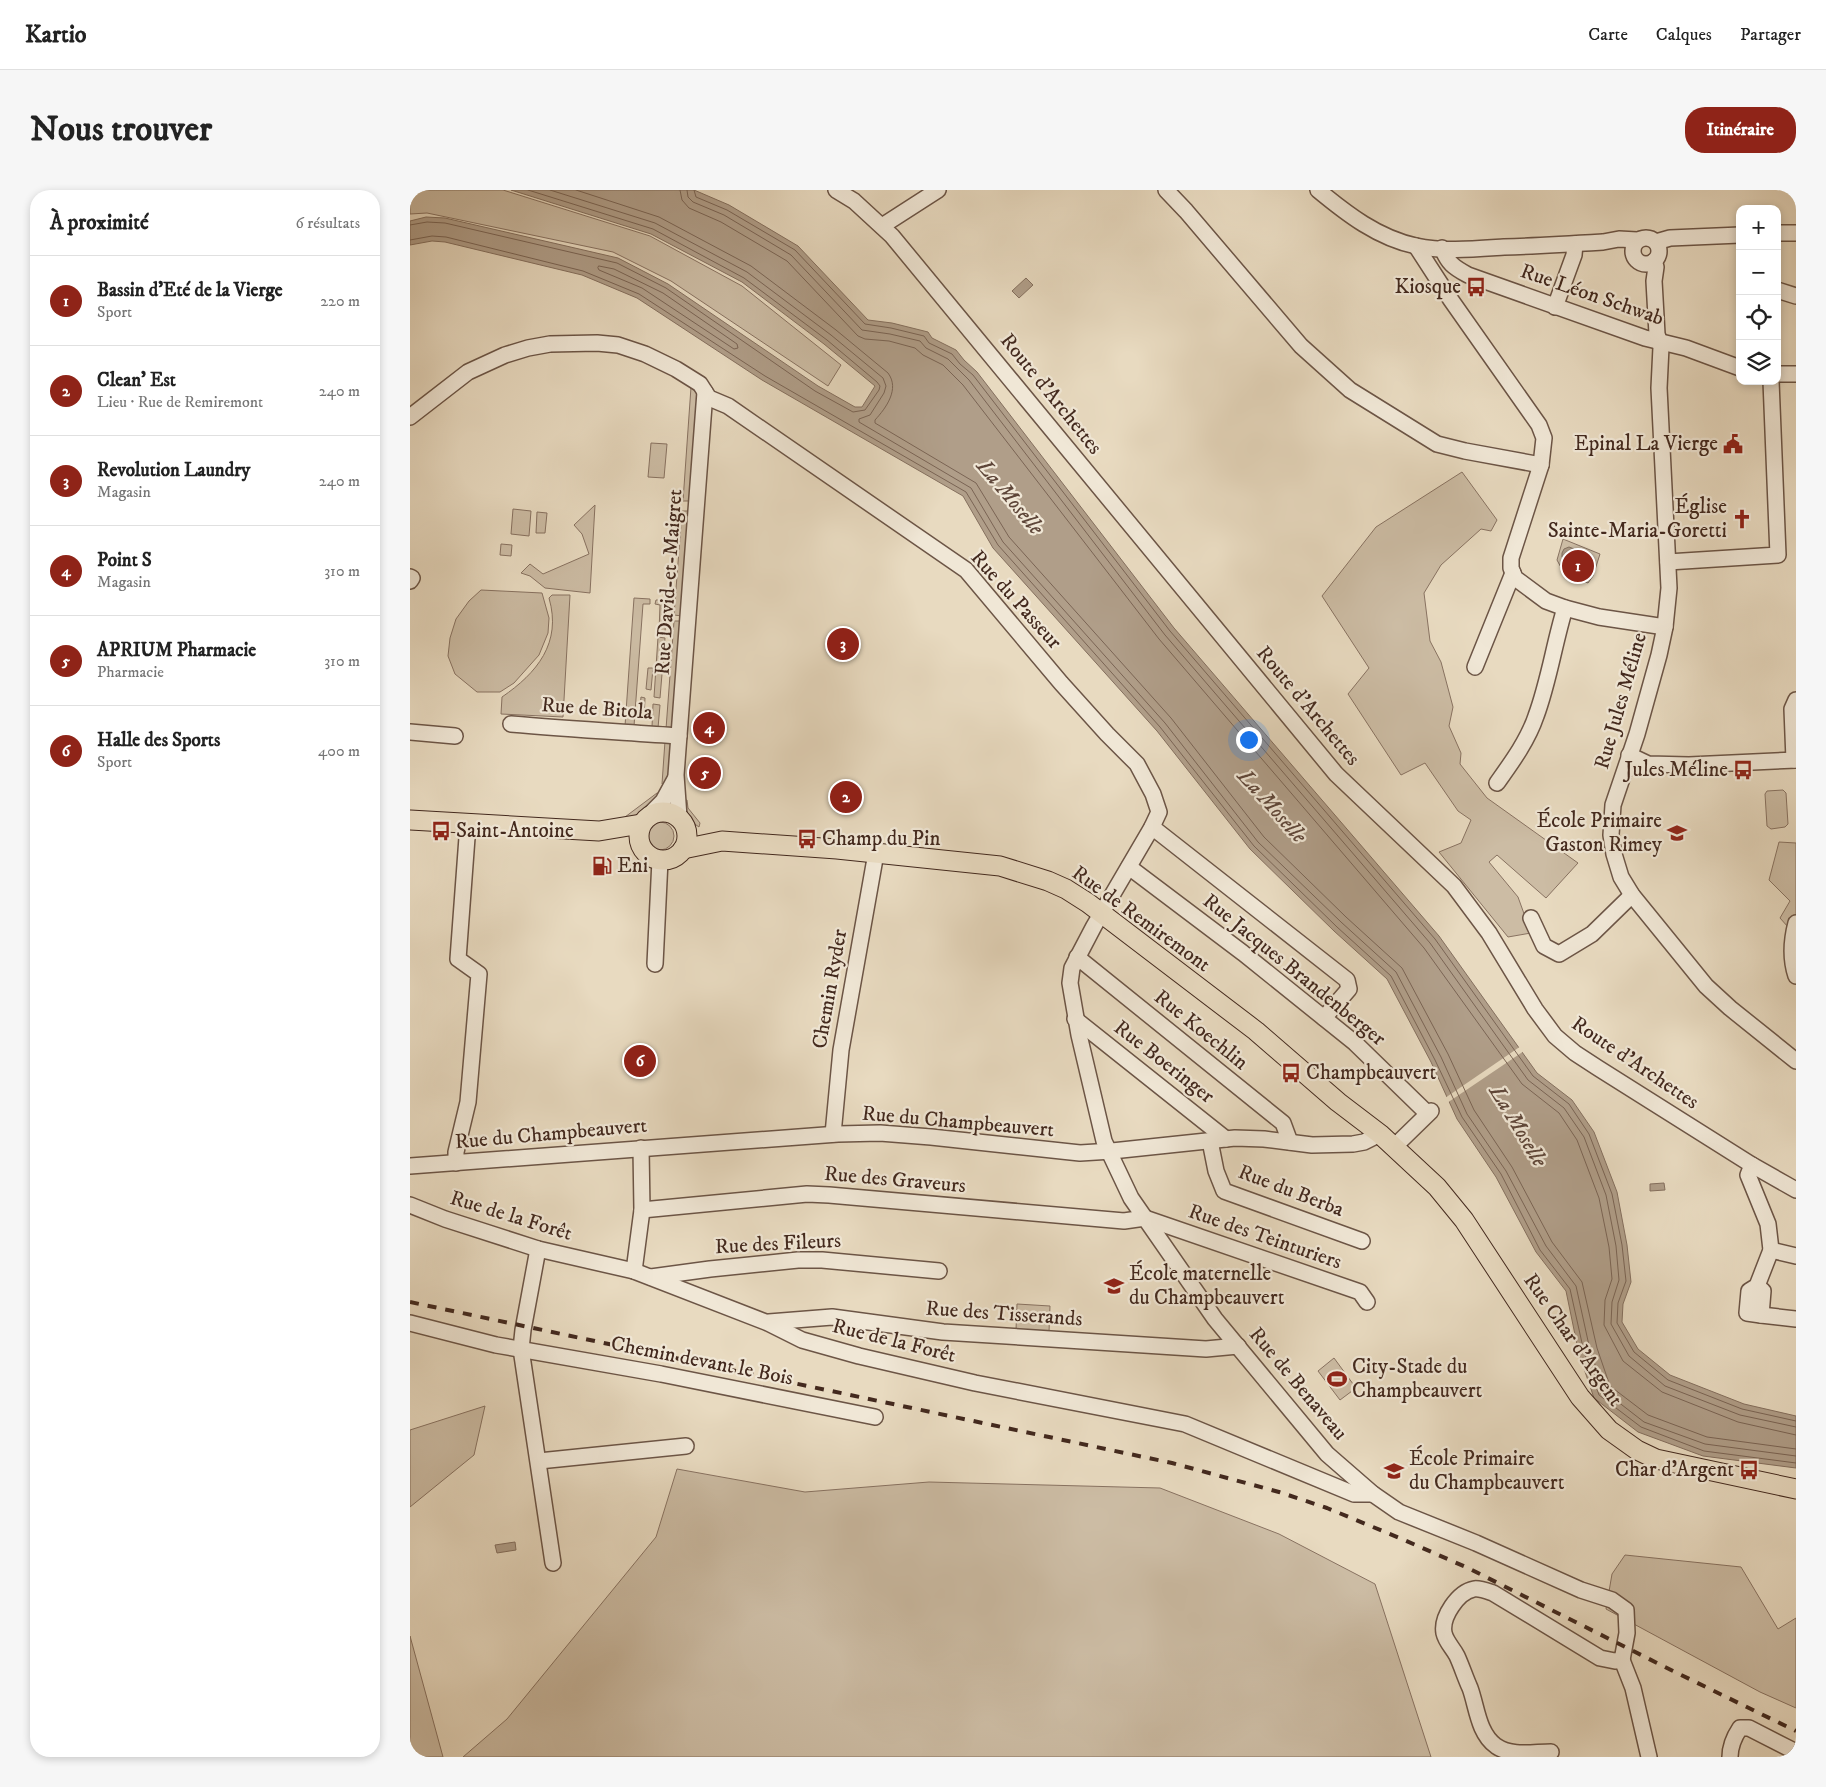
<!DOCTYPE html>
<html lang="fr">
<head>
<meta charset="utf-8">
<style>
	body { margin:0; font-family:"IM FELL DW Pica",serif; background:#f6f6f6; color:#222 }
	.controls { position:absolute; right:15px; top:15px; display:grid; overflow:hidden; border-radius:10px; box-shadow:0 2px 8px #0003 }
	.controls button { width:45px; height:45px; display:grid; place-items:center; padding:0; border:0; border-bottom:1px solid #e0e0e0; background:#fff; color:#222; font:25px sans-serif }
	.you { position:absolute; left:838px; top:549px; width:18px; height:18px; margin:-12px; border:4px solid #fff; border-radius:50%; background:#1a73e8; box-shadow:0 0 0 8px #1a73e833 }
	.badge { display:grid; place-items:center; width:32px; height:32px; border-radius:50%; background:#8f2418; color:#fff; font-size:16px; font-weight:700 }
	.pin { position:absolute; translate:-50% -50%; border:2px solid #fff; box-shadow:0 1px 5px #0006 }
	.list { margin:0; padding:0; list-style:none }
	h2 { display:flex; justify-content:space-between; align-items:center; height:65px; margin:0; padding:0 20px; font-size:21px }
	h2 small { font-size:16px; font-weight:400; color:#767676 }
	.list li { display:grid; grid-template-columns:32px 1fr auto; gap:15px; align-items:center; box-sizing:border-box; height:90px; padding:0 20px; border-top:1px solid #e0e0e0 }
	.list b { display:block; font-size:19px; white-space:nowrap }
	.list p { margin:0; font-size:16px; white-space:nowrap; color:#767676 }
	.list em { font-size:16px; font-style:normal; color:#767676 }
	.icon { flex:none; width:28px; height:28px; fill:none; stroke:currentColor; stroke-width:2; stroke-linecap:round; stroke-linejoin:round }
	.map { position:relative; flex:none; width:1386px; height:1567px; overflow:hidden; border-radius:20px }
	header { display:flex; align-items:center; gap:30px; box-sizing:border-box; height:70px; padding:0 25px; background:#fff; border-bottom:1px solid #e0e0e0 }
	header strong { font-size:24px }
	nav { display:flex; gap:28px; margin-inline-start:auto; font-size:18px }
	.intro { display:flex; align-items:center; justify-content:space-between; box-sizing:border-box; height:120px; padding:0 30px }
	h1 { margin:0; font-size:35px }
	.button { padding:12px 22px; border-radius:20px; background:#8f2418; color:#fff; font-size:18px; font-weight:700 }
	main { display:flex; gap:30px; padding:0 30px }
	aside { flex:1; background:#fff; border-radius:20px; box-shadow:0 2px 8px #0003 }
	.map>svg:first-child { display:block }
	.green { fill:#ccbca4; stroke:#887261 }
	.water { fill:#b09e89; stroke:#846f5e }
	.pier { fill:#e8dac0 }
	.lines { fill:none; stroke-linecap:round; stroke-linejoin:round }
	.shore { stroke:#7a6454; stroke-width:1 }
	.minor-casing { stroke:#6c5546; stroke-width:18 }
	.major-casing { stroke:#43291e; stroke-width:21 }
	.minor { stroke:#f0e7d6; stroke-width:15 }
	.major { stroke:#e8dac0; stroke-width:19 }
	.rail { stroke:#43291e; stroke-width:4; stroke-dasharray:9 9; stroke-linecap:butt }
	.labels { text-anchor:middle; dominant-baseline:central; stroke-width:4.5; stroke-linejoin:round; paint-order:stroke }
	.poi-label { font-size:21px; fill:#43291e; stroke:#f0e7d6; text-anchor:start }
	.street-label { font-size:21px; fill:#43291e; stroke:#f0e7d6 }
	.water-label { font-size:22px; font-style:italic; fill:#5e4639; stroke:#f0e7d6 }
</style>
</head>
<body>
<header>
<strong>Kartio</strong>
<nav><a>Carte</a><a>Calques</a><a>Partager</a></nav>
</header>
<div class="intro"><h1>Nous trouver</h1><a class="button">Itinéraire</a></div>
<main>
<aside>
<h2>À proximité<small>6 résultats</small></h2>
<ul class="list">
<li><span class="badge">1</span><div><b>Bassin d'Eté de la Vierge</b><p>Sport</p></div><em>220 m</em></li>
<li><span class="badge">2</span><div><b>Clean' Est</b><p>Lieu · Rue de Remiremont</p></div><em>240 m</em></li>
<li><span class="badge">3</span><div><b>Revolution Laundry</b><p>Magasin</p></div><em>240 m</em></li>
<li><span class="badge">4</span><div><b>Point S</b><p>Magasin</p></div><em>310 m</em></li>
<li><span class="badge">5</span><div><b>APRIUM Pharmacie</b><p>Pharmacie</p></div><em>310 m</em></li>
<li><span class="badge">6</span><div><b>Halle des Sports</b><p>Sport</p></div><em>400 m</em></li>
</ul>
</aside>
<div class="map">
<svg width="1386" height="1567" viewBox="0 0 1386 1567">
	<rect width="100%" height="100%" fill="#e8dac0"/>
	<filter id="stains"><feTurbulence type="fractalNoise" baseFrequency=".004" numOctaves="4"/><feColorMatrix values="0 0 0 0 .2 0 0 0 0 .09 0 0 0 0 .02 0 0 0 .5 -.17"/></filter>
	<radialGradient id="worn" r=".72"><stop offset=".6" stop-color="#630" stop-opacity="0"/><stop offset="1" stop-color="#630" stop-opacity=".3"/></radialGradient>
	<g class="green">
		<path d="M0,0H93L240,46L332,96L431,175L418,196L261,91L203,62L17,23L0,24Z"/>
		<path d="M281,197L288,205L281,311H273Z"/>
		<path d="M241,253L257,254L254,288L238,287Z"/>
		<path d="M1052,282L1087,330L1081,341L1071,339L1031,375L1014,403L1020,451L1031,472L1043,517L1039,536L1051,563L1050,574L1077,608L1168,673L1136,708L1087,665L1079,672L1108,707L1121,743L1098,747L1029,662L1051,653L1061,630L1048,621L1015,573L991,585L938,504L959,478L912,406L966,337Z"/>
		<path d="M185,315L180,403L135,398L120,386L111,383L120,374L133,384L179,364L172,344L164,335Z"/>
		<path d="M103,319L121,321L119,346L101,344Z"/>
		<path d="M272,321H280L272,426L264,425Z"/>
		<path d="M127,322L137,323L135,343H126Z"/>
		<path d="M1153,349L1190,364L1183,386L1178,393L1154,383L1147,370Z"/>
		<path d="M91,354L102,355L101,366L90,365Z"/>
		<path d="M71,400L132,403L139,428L138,443L129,465L104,493L90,502H67L45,484L38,466L40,448L46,429L59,411Z"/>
		<path d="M142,405H160L153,527L91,524L92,507C127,483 152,453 139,408Z"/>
		<path d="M224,408L240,409V414H233L224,536H215Z"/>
		<path d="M246,410H257L255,442H249L250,415L245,414Z"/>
		<path d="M264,431H272L264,539H256Z"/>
		<path d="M248,447L255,448L250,508L244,507Z"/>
		<path d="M238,478H243L241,500L236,499Z"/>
		<path d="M231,507L235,508L234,529L229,528Z"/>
		<path d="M243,514L250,515L248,538L242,537Z"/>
		<path d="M255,551H263L257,596L252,594Z"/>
		<path d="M1373,600L1376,603L1378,634L1375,637L1361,639L1357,636L1355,604L1357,601Z"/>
		<path d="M247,603L253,605L227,628L216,633L215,627Z"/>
		<path d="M270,610H277L278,618L290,633L289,637L276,628Z"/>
		<circle cx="250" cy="646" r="14"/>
		<path d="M1369,652L1386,653V746L1370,728L1380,711L1359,690Z"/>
		<path d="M607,1114L640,1116L639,1142L606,1140Z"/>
		<path d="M924,1168L946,1198L930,1210L908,1181Z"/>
		<path d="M75,1216L64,1265L0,1317V1240Z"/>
		<path d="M267,1279L395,1302L519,1292L750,1298L869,1344L965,1394L1021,1567H53L97,1529L246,1347Z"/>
		<path d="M1215,1365L1331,1377L1368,1439L1386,1428V1518L1350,1502L1196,1419L1202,1384Z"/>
		<path d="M0,1446L33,1567H0Z"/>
	</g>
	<g class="water">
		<path d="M101,0H284L319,15L388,56L458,130L482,133L518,142L522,148L546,160L554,170L567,182L764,438L1029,746L1127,883L1162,910L1184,942L1207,1002L1217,1055L1221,1092L1213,1114L1212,1132L1228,1159L1260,1185L1334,1214L1386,1226V1278L1293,1266L1228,1242L1184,1208L1169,1164L1156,1101L1126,1062L1086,987L1047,929L1021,872L977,789L924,741L840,659L747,541L583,358L553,306L352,190L227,108L172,85L35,52L22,51L0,55V31L16,27L35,28L208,68L258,94L408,196L445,217H452L465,196L414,154L332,92L241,44Z"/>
		<path d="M616,88L623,95L609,108L602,101Z"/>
		<path d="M1159,357L1164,359L1168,367L1175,375V378L1171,382L1165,381L1161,374L1152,367V363L1154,359Z"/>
		<path d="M1254,993L1255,1000L1240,1001V994Z"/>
		<path d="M105,1352L106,1360L87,1363L85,1355Z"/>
	</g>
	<path class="pier" d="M1111,856L1114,861L1037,913L1035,908Z"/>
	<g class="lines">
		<g class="shore">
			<path d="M140,0L245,33L337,82L421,145L473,188L476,196L474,203L460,225L449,229V232L561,298L593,352L755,533L848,652L931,732L986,782L1031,867L1057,924L1096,981L1136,1056L1166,1096L1180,1160L1194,1201L1234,1232L1295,1254L1386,1266"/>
			<path d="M166,0L249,27L341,76L426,140L478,183C490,199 476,218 465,230V233L566,293L599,347L761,528L854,647L936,727L992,778L1038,864L1064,920L1102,977L1142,1052L1172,1092L1187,1158L1200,1196L1238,1225L1297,1247L1386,1259"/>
			<path d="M270,0L272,10L279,18L311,32L377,71L448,146L455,149L479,151L505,158L513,165L533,175L553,195L749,449L1014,758L1112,894L1149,923L1167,950L1189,1008L1199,1057L1202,1089L1195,1110L1194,1135L1213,1171L1252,1202L1328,1232L1386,1245"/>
			<path d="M277,0L278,7L283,12L314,25L381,65L452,140L480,144L510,151L516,158L538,169L559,190L755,445L1020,753L1118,890L1154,918L1174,947L1196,1005L1206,1056L1209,1090L1202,1112L1201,1134L1219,1166L1255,1196L1330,1225L1386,1237"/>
			<path d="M284,0L286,7L317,20L385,60L455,134L481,138L514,146L519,153L542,164L550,174L563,185L760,441L1025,749L1123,886L1159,914L1179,944L1202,1004L1212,1055L1216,1091L1208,1113L1207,1133L1224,1162L1258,1190L1332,1219L1386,1231"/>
			<path d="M0,35L17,32L35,33L207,73L256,98L405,201L443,222L455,220L469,200L470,196L467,192L417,150L334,88L243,39L118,0"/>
			<path d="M0,50L22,46L36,47L173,81L229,104L355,186L556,302L588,355L750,537L844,656L927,737L981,786L1025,870L1052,927L1091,984L1130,1060L1160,1099L1174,1162L1189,1205L1231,1237L1294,1261L1386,1273"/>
			<path d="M189,76L204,79L253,103L327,154L328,158L324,159L232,98L189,80L188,78Z"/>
		</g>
		<defs>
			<g id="minor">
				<path d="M426,0L444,11L482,46L926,584L1044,696L1079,743L1125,819L1145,846L1165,863L1188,878L1342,975L1386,1000"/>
				<path d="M756,0L776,21L891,156L940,200L1027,254L1055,261L1131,275"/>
				<path d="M908,0C937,24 968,48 1006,56C1034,62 1065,59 1094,57C1127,56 1160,54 1193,52L1209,49L1227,50"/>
				<path d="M472,36L528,0"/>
				<path d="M1367,43H1386"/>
				<circle cx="1236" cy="61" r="13"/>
				<path d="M1246,52L1260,48L1330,45"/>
				<path d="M1006,56L1041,110L1129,235L1134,248L1131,275L1101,368V378L1105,388L1136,411L1155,418L1189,427L1255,437"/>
				<path d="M1032,58C1038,73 1043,77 1058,85L1235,148L1276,158L1330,178"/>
				<path d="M1244,71L1246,77L1244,91L1247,144L1251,157L1249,198L1259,398L1255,437L1249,465L1227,544L1203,615L1201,645L1204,664L1211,687L1222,705L1296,796L1320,818L1386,871"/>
				<path d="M1367,100L1386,106"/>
				<path d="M1145,117L1164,65L1165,54"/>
				<path d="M1367,184H1386"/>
				<path d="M0,227L58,182L95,165L118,158L140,154L187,153L208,155L235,164L266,179L290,194L299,208L318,216L556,380L651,493L697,544L727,574L743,604L749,622L742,637L684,736L662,778L660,793L669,845L694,951L721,1008L805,1129L917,1264L963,1304L989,1322L1066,1353L1171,1400L1202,1410L1216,1420L1217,1443L1212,1470"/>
				<path d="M1258,372L1368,365L1361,191"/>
				<path d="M0,387L2,388L0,391"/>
				<path d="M1065,477L1103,383"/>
				<path d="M101,534C157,539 213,542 269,546"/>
				<path d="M0,542L45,546"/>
				<path d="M1219,565L1238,574L1279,575L1386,570"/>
				<path d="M1384,570L1382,519L1386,510"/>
				<path d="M1087,593C1102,572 1118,550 1126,526C1139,491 1144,454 1155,418"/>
				<path d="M239,625L253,611L265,589"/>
				<path d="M269,627L266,585L295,202"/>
				<path d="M742,637L937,790L939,799L914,828"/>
				<path d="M719,677L833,763L945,853L1017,923"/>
				<path d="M1121,728L1134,756L1149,764L1182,744L1222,705"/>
				<path d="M1386,733C1381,752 1380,768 1386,786"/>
				<path d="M667,767L873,933L880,952"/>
				<path d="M245,774L250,670"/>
				<path d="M665,829L816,949"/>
				<path d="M423,944L431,860L466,663"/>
				<path d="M800,951L806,981L814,1001L952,1051"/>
				<path d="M984,957L1021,921"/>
				<path d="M46,973V962L58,912L69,784L48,769L58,634"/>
				<path d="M1342,975L1338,985L1358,1034L1361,1060L1347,1096L1339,1101L1337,1123L1351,1125L1353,1101L1347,1096"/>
				<path d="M0,976L428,944L470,943L521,947L670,963L702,961L825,948L854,949L902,955L943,954L954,952L970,944"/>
				<path d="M0,1015L35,1029L128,1059L224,1081L358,1133L392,1150L449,1166L565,1193L775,1234L944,1304H963"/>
				<path d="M232,1020L397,1004L419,1005L714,1031L735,1028L950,1102L957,1112"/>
				<path d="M128,1059L113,1140L111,1159L143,1373"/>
				<path d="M1361,1060L1386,1066"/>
				<path d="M224,1081L232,1020L231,958"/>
				<path d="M241,1087L300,1079L388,1070H412L529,1081"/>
				<path d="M1351,1125L1386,1129"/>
				<path d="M359,1132L422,1127L533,1142L796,1159L828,1156"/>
				<path d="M0,1133L86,1155L251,1184L465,1227"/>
				<path d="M129,1271L276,1256"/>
				<path d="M1212,1470L1223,1498L1239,1567"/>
				<path d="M1141,1562C1123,1562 1102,1567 1086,1556C1068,1543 1067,1517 1060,1498C1055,1487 1052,1477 1047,1466C1043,1458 1036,1452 1034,1443C1031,1427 1048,1402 1064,1399C1069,1398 1077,1401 1083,1403L1190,1468L1205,1471L1212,1470"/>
				<path d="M1320,1567C1320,1556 1324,1547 1330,1538H1339L1386,1562"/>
			</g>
			<g id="major">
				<circle cx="253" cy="646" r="24"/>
				<path d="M0,630L189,641L231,634"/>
				<path d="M273,659L312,651L427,659L590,676L638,691L656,699L678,713L846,841L928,912L970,944L1027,997L1054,1030L1170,1207L1199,1240L1227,1260L1246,1269L1386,1299"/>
			</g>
		</defs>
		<use href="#minor" class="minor-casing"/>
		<use href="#major" class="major-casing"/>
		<use href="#minor" class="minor"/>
		<use href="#major" class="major"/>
		<path class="rail" d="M0,1112L762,1273L869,1302L917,1318L992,1349L1058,1378L1261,1480L1386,1541"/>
	</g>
	<defs>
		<symbol id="bus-bare" viewBox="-9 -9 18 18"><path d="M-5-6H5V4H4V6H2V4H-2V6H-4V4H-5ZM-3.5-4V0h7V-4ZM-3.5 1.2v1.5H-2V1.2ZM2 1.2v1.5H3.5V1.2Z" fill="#8f2418" stroke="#f0e7d6" stroke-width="2.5" paint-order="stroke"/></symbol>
		<symbol id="civic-bare" viewBox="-9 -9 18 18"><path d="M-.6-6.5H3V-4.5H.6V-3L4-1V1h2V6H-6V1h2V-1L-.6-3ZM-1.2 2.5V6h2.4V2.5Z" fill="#8f2418" stroke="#f0e7d6" stroke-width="2.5" paint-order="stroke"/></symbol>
		<symbol id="church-bare" viewBox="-9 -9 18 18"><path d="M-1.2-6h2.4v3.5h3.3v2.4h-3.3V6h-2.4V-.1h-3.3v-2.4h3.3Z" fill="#8f2418" stroke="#f0e7d6" stroke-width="2.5" paint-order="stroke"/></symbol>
		<symbol id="school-bare" viewBox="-9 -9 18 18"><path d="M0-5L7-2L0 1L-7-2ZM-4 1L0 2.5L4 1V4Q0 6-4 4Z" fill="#8f2418" stroke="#f0e7d6" stroke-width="2.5" paint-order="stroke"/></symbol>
		<symbol id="fuel-bare" viewBox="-9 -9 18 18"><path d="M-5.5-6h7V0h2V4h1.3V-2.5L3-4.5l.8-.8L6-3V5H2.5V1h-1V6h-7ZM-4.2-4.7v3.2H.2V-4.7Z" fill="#8f2418" stroke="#f0e7d6" stroke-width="2.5" paint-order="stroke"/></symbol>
		<symbol id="stadium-bare" viewBox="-9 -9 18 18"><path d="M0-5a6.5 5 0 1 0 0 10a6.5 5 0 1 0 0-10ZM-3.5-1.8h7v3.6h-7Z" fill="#8f2418" stroke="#f0e7d6" stroke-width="2.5" paint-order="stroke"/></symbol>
	</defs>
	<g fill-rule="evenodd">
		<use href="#bus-bare" x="1052" y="83" width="28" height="28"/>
		<use href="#civic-bare" x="1309" y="240" width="28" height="28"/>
		<use href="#church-bare" x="1318" y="315" width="28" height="28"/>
		<use href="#bus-bare" x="1319" y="566" width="28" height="28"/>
		<use href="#bus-bare" x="17" y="627" width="28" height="28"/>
		<use href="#school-bare" x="1253" y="629" width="28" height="28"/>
		<use href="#bus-bare" x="383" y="635" width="28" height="28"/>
		<use href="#fuel-bare" x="178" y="662" width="28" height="28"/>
		<use href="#bus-bare" x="867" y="869" width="28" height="28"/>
		<use href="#school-bare" x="690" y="1082" width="28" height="28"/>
		<use href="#stadium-bare" x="913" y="1175" width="28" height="28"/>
		<use href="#bus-bare" x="1325" y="1266" width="28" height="28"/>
		<use href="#school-bare" x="970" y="1267" width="28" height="28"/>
	</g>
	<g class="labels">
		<g class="poi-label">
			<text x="1051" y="97" text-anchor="end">Kiosque</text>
			<text x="1308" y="254" text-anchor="end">Epinal La Vierge</text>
			<text x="1317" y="317" text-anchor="end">Église<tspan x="1317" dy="24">Sainte-Maria-Goretti</tspan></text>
			<text x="1318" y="580" text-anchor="end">Jules Méline</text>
			<text x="1252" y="631" text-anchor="end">École Primaire<tspan x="1252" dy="24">Gaston Rimey</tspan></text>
			<text x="46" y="641">Saint-Antoine</text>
			<text x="412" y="649">Champ du Pin</text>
			<text x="207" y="676">Eni</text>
			<text x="896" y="883">Champbeauvert</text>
			<text x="719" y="1084">École maternelle<tspan x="719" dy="24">du Champbeauvert</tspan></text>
			<text x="942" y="1177">City-Stade du<tspan x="942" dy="24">Champbeauvert</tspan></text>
			<text x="999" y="1269">École Primaire<tspan x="999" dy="24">du Champbeauvert</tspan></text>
			<text x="1324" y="1280" text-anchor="end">Char d'Argent</text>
		</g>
		<g class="street-label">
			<text transform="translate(1182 105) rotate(19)">Rue Léon Schwab</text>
			<text transform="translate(641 204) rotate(51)">Route d'Archettes</text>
			<text transform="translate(259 392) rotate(-86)">Rue David-et-Maigret</text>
			<text transform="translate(606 410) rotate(48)">Rue du Passeur</text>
			<text transform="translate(1211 511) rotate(-74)">Rue Jules Méline</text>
			<text transform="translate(898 516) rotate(50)">Route d'Archettes</text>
			<text transform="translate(187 519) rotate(4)">Rue de Bitola</text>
			<text transform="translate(731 729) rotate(36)">Rue de Remiremont</text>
			<text transform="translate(884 780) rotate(39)">Rue Jacques Brandenberger</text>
			<text transform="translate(420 799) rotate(-80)">Chemin Ryder</text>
			<text transform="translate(791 840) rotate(39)">Rue Koechlin</text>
			<text transform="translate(754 872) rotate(38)">Rue Boeringer</text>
			<text transform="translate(1225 873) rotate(34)">Route d'Archettes</text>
			<text transform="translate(548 932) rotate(5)">Rue du Champbeauvert</text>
			<text transform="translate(141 944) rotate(-5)">Rue du Champbeauvert</text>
			<text transform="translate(485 990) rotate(5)">Rue des Graveurs</text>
			<text transform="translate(881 1001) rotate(21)">Rue du Berba</text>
			<text transform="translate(101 1026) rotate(17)">Rue de la Forêt</text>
			<text transform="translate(855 1047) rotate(19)">Rue des Teinturiers</text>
			<text transform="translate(368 1054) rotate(-3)">Rue des Fileurs</text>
			<text transform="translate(594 1124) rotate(4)">Rue des Tisserands</text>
			<text transform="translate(1163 1150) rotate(55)">Rue Char d'Argent</text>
			<text transform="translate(484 1151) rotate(14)">Rue de la Forêt</text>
			<text transform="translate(292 1171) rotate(11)">Chemin devant le Bois</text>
			<text transform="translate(888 1194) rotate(50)">Rue de Benaveau</text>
		</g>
		<g class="water-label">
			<text transform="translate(600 307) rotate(50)">La Moselle</text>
			<text transform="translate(862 616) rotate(48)">La Moselle</text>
			<text transform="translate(1108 936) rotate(59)">La Moselle</text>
		</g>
	</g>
	<rect width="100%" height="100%" filter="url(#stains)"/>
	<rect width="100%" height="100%" fill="url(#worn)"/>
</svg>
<div class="controls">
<button>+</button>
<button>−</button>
<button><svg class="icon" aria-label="locate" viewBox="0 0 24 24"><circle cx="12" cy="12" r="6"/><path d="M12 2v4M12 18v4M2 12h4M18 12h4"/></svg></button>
<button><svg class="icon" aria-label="layers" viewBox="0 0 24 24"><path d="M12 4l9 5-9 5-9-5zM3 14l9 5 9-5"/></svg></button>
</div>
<div class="you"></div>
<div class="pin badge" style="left:1168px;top:376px">1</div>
<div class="pin badge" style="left:436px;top:607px">2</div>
<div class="pin badge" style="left:433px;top:454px">3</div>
<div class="pin badge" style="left:299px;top:538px">4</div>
<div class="pin badge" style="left:295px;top:583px">5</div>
<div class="pin badge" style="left:230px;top:871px">6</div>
</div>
</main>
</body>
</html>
